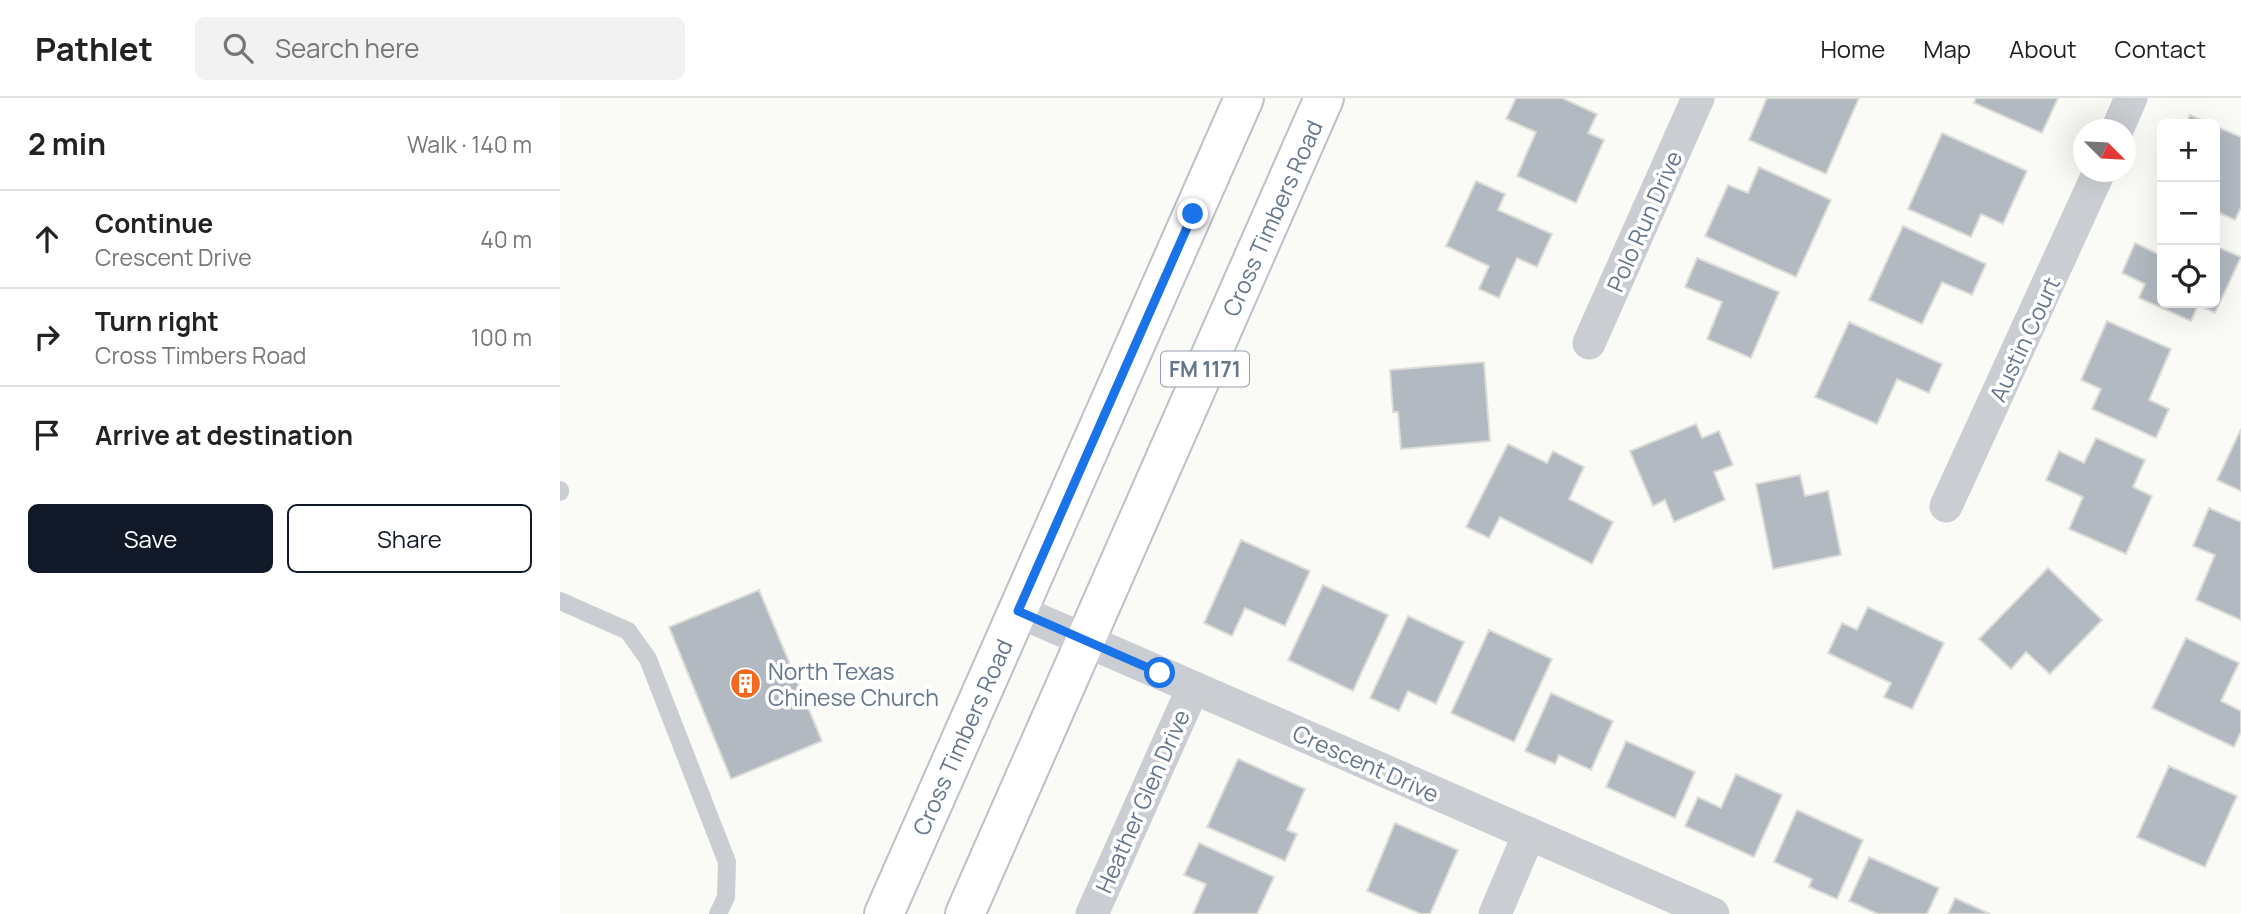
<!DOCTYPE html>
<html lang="en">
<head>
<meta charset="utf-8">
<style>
	body { margin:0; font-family:Manrope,sans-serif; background:#f2f2f2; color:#222 }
	.controls { position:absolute; right:21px; top:21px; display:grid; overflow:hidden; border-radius:10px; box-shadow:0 7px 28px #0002 }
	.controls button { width:63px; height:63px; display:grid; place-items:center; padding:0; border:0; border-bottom:2px solid #e0e0e0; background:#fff; color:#222; font:35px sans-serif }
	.compass { position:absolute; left:1513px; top:21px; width:63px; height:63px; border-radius:50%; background:#fff; box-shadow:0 7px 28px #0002; rotate:114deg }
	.stop { position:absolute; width:21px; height:21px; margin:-16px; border:5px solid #1a73e8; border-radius:50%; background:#fff }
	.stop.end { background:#1a73e8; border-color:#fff; box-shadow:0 2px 7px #0008 }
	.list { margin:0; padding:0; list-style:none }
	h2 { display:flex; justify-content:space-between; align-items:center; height:91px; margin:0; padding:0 28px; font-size:30px }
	h2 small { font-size:23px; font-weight:400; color:#767676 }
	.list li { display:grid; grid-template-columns:46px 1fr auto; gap:21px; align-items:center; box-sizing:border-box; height:98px; padding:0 28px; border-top:2px solid #e0e0e0 }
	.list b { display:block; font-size:26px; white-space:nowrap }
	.list p { margin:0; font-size:23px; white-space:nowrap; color:#767676 }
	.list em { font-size:23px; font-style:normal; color:#767676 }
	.actions { display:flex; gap:14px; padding:21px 28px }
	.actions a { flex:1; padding:16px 0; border:2px solid #111827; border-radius:10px; text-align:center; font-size:24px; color:#111827 }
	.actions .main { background:#111827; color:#fff }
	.icon { flex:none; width:38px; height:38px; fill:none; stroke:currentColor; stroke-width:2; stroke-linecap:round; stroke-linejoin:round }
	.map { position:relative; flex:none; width:1681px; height:816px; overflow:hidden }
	header { display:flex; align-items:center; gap:42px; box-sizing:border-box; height:98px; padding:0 35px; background:#fff; border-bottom:2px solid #e0e0e0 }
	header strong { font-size:33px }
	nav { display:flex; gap:38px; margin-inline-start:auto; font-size:24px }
	.search { width:490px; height:63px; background:#f2f2f2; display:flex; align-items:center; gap:18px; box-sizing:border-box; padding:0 24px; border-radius:10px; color:#767676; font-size:26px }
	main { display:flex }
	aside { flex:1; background:#fff }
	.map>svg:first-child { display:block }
	.building { fill:#b2b9c1; stroke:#dcdcd9; stroke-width:2 }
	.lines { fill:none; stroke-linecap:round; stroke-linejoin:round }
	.primary-casing { stroke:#bdc0c5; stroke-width:42 }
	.service { stroke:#cacdd1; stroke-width:18 }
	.minor { stroke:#cacdd1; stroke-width:33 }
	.primary { stroke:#fff; stroke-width:38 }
	.route { stroke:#1a73e8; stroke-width:9 }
	.labels { text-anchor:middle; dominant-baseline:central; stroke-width:7; stroke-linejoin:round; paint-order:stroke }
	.shield { fill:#fff; stroke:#949fae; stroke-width:2 }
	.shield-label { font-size:21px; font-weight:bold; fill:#66768b }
	.street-label { font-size:23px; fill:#66768b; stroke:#fff }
	.poi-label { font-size:23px; fill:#66768b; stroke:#fff; text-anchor:start }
</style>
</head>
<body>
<header>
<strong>Pathlet</strong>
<div class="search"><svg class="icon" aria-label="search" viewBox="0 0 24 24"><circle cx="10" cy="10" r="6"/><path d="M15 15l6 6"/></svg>Search here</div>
<nav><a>Home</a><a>Map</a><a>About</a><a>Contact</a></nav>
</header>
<main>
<aside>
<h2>2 min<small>Walk · 140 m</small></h2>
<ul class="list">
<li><svg class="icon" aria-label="ahead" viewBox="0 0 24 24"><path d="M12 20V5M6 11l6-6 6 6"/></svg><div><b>Continue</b><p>Crescent Drive</p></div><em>40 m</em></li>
<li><svg class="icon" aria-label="right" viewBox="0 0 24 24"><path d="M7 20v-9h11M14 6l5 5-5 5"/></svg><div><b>Turn right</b><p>Cross Timbers Road</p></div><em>100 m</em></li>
<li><svg class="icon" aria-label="arrive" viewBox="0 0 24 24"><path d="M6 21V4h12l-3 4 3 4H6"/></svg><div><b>Arrive at destination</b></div></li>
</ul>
<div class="actions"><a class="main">Save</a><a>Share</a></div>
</aside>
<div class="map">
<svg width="1681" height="816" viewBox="0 0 1681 816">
	<rect width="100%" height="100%" fill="#fafaf7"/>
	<g class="building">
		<path d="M956,0H1002L1037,16L1028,35L1044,42L1016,105L957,78L976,34L946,21Z"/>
		<path d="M1207,0H1299L1266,76L1189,42Z"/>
		<path d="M1416,0H1498L1482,35L1414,5Z"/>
		<path d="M1630,17L1651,26H1626Z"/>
		<path d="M1655,28L1681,39V109L1675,122L1655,113Z"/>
		<path d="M1382,35L1467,73L1443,126L1421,116L1411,139L1348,111Z"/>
		<path d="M1199,69L1271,102L1236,179L1145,138L1168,87L1188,95Z"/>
		<path d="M916,83L945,96L938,112L992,136L977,169L957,160L939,200L919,191L929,168L886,148Z"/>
		<path d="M1343,128L1426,166L1412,197L1382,184L1362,226L1309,202Z"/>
		<path d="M1575,145L1602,158V205H1655V148L1681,159L1655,215L1638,207L1631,223L1579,200L1585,186L1562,175Z"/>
		<path d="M1137,160L1219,194L1191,260L1147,241L1162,204L1125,189Z"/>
		<path d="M1547,223L1611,251L1589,302L1609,311L1596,340L1532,311L1541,291L1521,282Z"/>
		<path d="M1289,224L1382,266L1369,295L1337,281L1317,326L1255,299Z"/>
		<path d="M924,264L930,343L841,351L838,314H833L830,272Z"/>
		<path d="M1136,326L1142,340L1159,333L1173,367L1154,374L1165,402L1114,424L1105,402L1093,408L1070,353Z"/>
		<path d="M1681,331V393L1657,382Z"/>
		<path d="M1536,340L1585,362L1573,389L1592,398L1566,456L1509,431L1523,399L1486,382L1499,353L1524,365Z"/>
		<path d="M948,346L987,365L993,353L1024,369L1009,401L1053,424L1032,466L940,419L929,440L906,429Z"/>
		<path d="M1240,377L1245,398L1268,393L1281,457L1213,471L1196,386Z"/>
		<path d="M1649,410L1681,424V522L1636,502L1655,457L1633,448Z"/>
		<path d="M681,442L750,473L725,528L685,510L672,538L644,525Z"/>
		<path d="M1488,470L1542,522L1490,576L1466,554L1451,571L1419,541Z"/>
		<path d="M763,487L828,517L793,593L728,562Z"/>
		<path d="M199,492L262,643L171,681L109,529Z"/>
		<path d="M1308,509L1384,545L1352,611L1324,599L1331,585L1268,555L1282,525L1297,532Z"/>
		<path d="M848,518L904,544L876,606L848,593L839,613L810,600Z"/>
		<path d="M929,532L992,561L954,644L891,615Z"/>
		<path d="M1626,540L1679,565L1661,603L1681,613V634L1674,649L1592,610Z"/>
		<path d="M991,595L1053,623L1031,672L999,657L995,666L965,653Z"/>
		<path d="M1066,643L1135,674L1115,720L1046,689Z"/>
		<path d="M678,661L745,691L727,732L737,736L725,763L647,729Z"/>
		<path d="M1609,668L1677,698L1645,769L1577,739Z"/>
		<path d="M1176,676L1222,697L1194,759L1125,728L1138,699L1161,710Z"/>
		<path d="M1237,712L1303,742L1277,801L1249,789L1252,781L1214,764Z"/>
		<path d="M835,725L898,752L870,816H861L807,793Z"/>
		<path d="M639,745L714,779L697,816H633L646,786L624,777Z"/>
		<path d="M1309,759L1379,790L1367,816H1318L1289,803Z"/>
		<path d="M1395,800L1430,816H1388Z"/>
	</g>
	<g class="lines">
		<defs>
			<g id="primary">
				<path d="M324,816L684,0"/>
				<path d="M405,816L764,0"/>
			</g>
		</defs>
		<use href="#primary" class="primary-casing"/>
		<g class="service">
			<path d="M0,392V394"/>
			<path d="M0,503L68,533L88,561L167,764L166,799L158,816"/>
		</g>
		<g class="minor">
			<path d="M1557,32L1571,0"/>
			<path d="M1029,245L1138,0"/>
			<path d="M1386,408L1539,74"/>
			<path d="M458,513L1153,816"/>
			<path d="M532,816L633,590"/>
			<path d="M935,816L969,736"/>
		</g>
		<use href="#primary" class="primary"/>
	</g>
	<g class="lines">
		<path class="route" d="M600,575L458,513L633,116"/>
	</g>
	<defs>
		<symbol id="building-disc" viewBox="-11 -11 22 22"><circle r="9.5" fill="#f4691e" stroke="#fff"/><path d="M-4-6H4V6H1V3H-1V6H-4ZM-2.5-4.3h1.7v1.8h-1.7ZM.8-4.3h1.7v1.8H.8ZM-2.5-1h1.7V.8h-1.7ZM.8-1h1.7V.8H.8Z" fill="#fff"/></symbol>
	</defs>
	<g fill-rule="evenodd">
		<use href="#building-disc" x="168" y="568" width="35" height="35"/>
	</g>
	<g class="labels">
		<rect class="shield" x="601" y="253.5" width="88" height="35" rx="5"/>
		<g class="shield-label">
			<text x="645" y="271">FM 1171</text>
		</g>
		<g class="street-label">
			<text transform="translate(712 120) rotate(-66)">Cross Timbers Road</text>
			<text transform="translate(1084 123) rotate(-66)">Polo Run Drive</text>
			<text transform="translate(1464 241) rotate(-65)">Austin Court</text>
			<text transform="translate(402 639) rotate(-66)">Cross Timbers Road</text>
			<text transform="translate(806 665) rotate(24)">Crescent Drive</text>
			<text transform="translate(582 703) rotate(-66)">Heather Glen Drive</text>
		</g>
		<g class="poi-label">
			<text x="208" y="573">North Texas<tspan x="208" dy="26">Chinese Church</tspan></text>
		</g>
	</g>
</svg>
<div class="controls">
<button>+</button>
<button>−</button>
<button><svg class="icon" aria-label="locate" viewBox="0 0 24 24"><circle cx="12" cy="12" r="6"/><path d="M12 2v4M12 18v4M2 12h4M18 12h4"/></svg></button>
</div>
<svg class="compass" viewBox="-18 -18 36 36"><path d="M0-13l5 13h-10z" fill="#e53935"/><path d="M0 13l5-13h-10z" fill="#767676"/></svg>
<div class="stop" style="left:600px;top:575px"></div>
<div class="stop end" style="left:633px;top:116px"></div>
</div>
</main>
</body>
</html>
